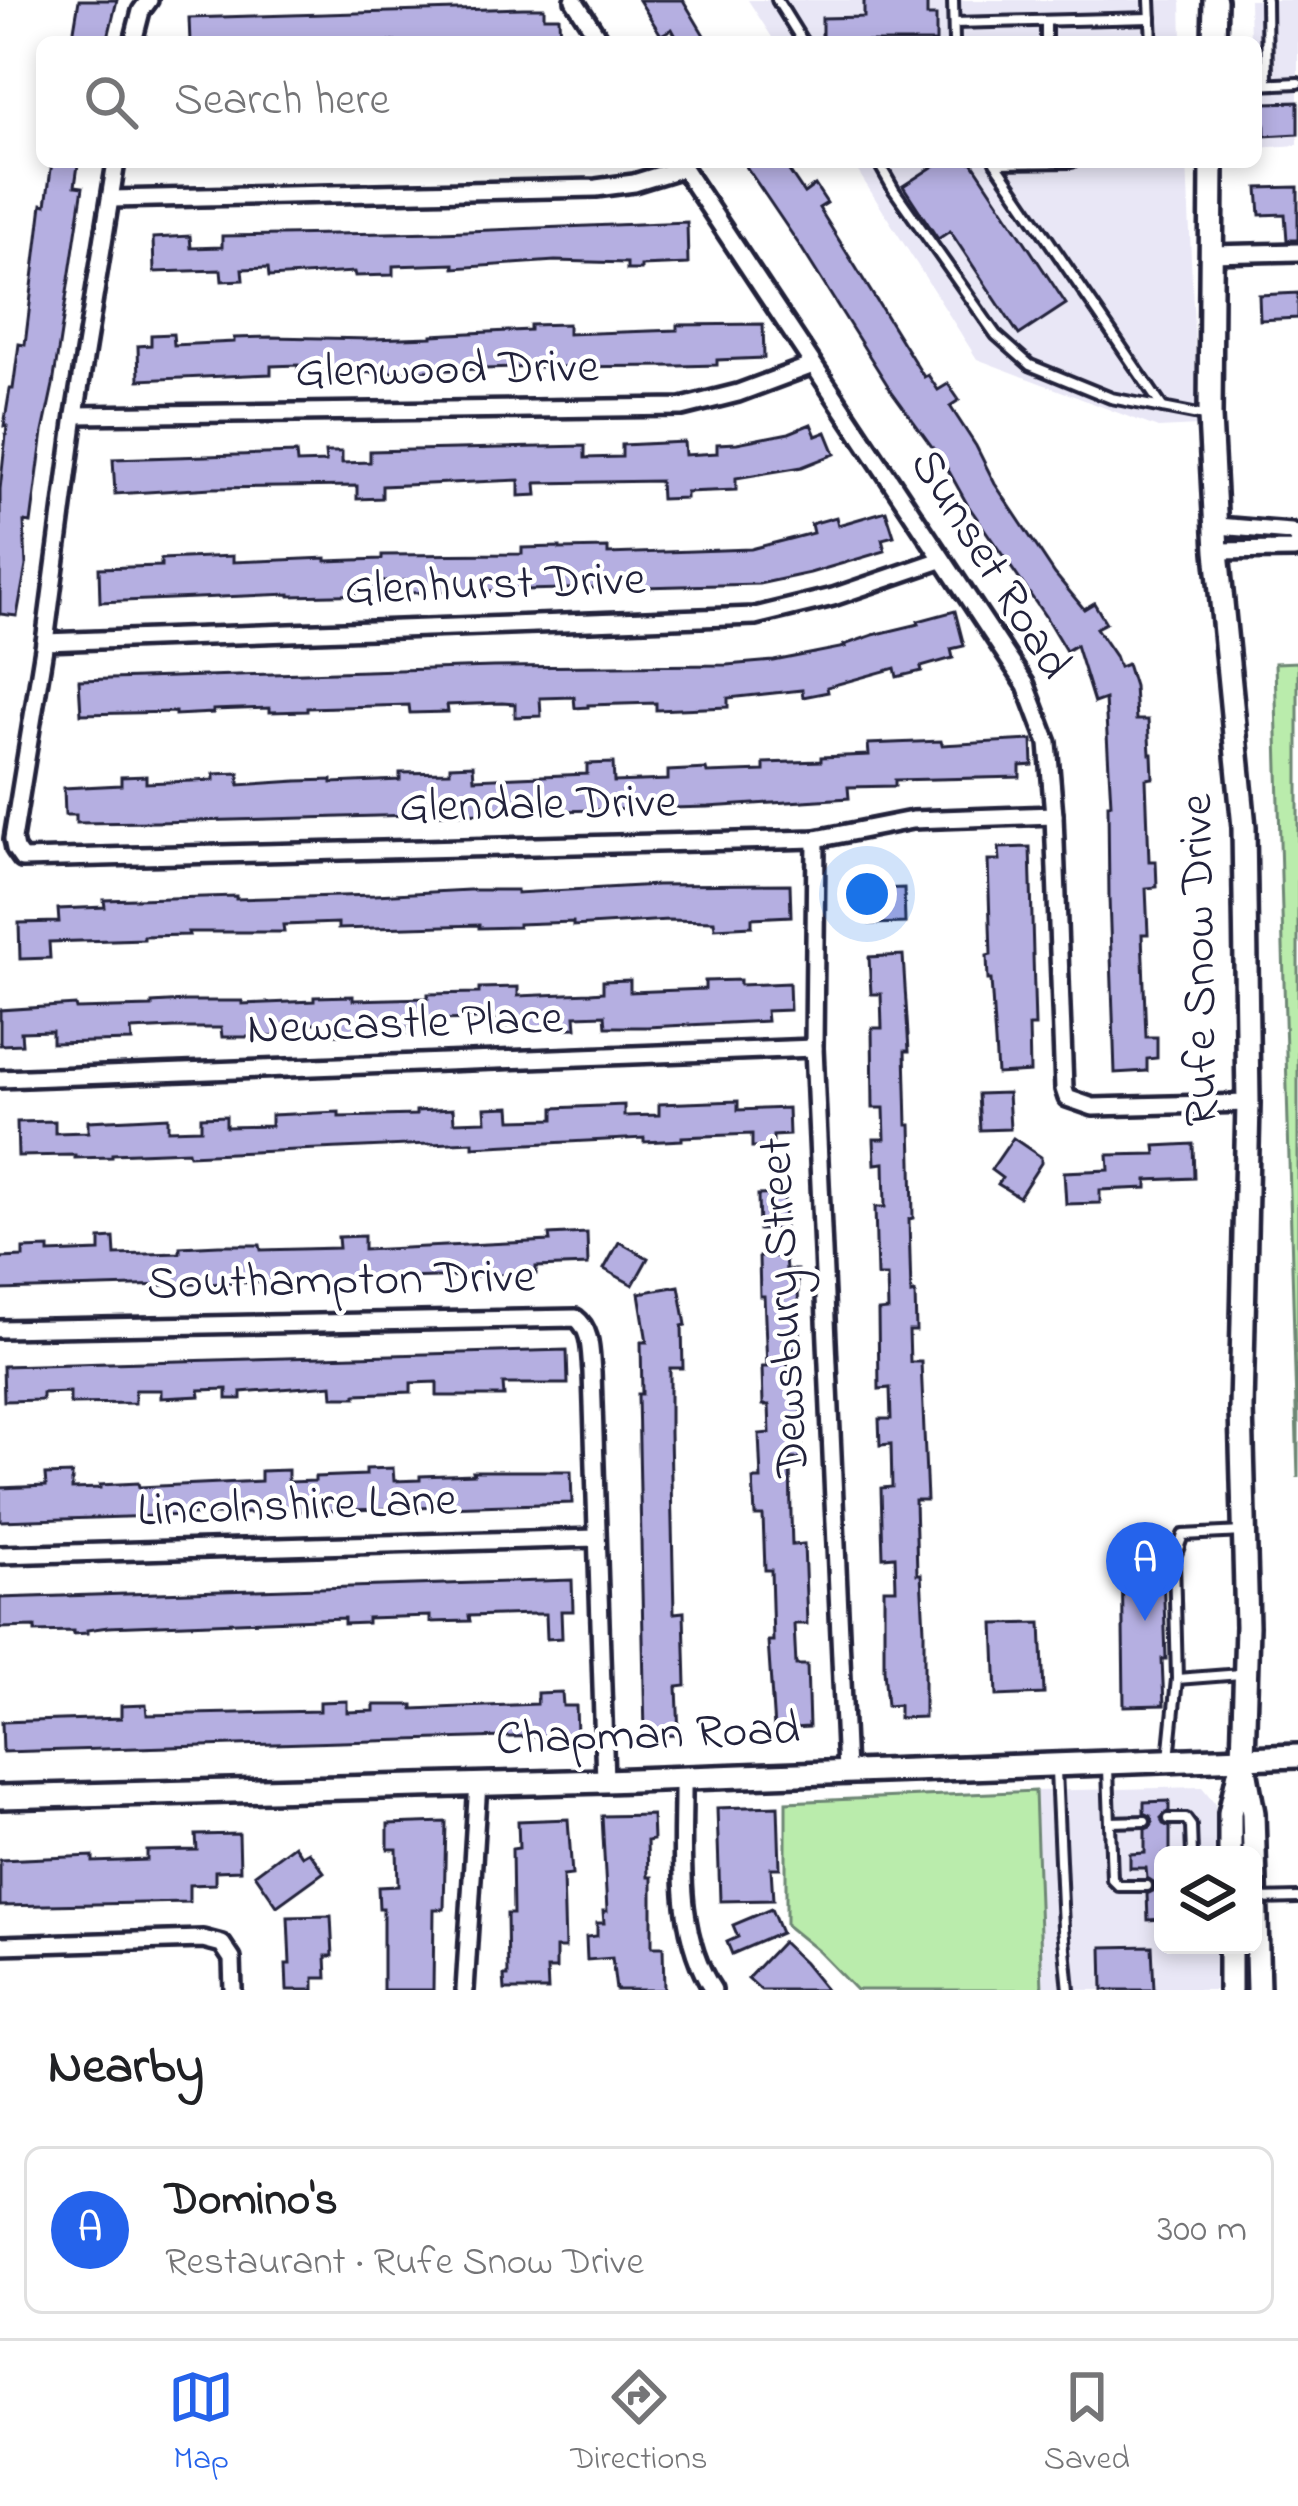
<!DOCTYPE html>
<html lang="en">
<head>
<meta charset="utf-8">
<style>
	body { margin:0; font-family:"Indie Flower",sans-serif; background:#f2f2f2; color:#202124 }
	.controls { position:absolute; right:36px; bottom:36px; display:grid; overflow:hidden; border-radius:18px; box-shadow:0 6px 18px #0003 }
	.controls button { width:108px; height:108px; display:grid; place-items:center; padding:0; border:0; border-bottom:3px solid #e0e0e0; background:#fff; color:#202124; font:60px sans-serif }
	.you { position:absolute; left:867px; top:894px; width:42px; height:42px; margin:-30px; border:9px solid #fff; border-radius:50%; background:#1a73e8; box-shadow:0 0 0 18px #1a73e833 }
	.badge { display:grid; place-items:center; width:78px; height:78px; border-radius:50%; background:#2563eb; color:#fff; font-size:39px; font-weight:700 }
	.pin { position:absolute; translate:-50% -99px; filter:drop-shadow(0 3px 6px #0008) }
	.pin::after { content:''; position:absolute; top:63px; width:42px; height:36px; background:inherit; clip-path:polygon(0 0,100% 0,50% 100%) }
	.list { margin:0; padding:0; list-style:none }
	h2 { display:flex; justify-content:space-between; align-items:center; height:156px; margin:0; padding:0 48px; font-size:51px }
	h2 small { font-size:39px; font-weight:400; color:#757577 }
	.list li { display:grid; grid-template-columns:78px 1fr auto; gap:36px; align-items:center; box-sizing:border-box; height:168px; margin:0 24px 24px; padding:0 24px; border:3px solid #e0e0e0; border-radius:18px }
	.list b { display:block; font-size:45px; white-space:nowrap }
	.list p { margin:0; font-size:39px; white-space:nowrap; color:#757577 }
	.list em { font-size:39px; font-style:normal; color:#757577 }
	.icon { flex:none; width:66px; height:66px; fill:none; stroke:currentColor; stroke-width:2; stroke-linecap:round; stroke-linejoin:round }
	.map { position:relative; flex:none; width:1298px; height:1990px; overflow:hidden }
	.search { position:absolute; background:#fff; box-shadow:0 6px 18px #0003; left:36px; right:36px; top:36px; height:132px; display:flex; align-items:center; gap:30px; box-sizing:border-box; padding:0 42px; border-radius:18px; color:#757577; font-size:45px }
	.sheet { height:348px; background:#fff }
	nav { display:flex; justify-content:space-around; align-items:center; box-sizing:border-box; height:168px; border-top:3px solid #e0e0e0; background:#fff; font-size:33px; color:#757577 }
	nav a { display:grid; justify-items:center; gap:6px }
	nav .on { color:#2563eb }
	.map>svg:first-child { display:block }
	.built { fill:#e9e7f6 }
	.green { fill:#baecac; stroke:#6e8774; stroke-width:3 }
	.building { fill:#b5afe1; stroke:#22223b; stroke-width:3 }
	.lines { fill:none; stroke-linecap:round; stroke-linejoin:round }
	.lane-casing { stroke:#22223b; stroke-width:16 }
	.street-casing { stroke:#22223b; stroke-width:24 }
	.secondary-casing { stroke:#22223b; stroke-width:30 }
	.lane { stroke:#fff; stroke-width:8 }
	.street { stroke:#fff; stroke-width:15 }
	.secondary { stroke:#fff; stroke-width:21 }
	.labels { text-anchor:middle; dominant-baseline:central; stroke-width:9; stroke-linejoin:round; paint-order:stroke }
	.street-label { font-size:48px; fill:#22223b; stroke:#fff }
</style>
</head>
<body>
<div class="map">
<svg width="1298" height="1990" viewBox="0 0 1298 1990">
	<rect width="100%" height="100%" fill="#fff"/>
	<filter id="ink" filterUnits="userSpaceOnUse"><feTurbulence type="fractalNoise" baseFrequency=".00833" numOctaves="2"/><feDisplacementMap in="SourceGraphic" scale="24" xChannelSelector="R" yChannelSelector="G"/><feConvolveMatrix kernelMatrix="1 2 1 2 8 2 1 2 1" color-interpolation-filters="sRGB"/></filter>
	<g filter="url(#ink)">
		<g class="built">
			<path d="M748,0H1181L1182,42H775Z"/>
			<path d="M1249,0H1298V145L1256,148V42H1250Z"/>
			<path d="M852,162H1187L1198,426L1158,428L977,359Z"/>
			<path d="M1202,1787L1215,1803V1855H1163V1945H1216V1990H1042L1035,1791Z"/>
		</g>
		<g class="green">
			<path d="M1298,662V1478L1275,663Z"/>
			<path d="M1035,1791L1042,1990H856L817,1950L786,1925V1802Z"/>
		</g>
		<g class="building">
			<path d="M79,0H117L107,42H72Z"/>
			<path d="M639,0H683L708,42H679L672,29L661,35Z"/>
			<path d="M864,0H927V16H936V42H822V18L864,17Z"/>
			<path d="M523,8H544V17H559L560,42H190L189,18Z"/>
			<path d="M1298,102V134L1265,136L1264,103Z"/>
			<path d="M52,162L78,165L75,186L83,187L53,385L43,432L31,523L24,522L26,566L17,616L0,614V489L7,426H4L10,389H13L19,344L25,345L42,204L46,205Z"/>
			<path d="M743,162H783L804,193L815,185L827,203L819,208L924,377L928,375L938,390L948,384L959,400L950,406L976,446L995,484L1055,574L1084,609L1094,603L1106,623L1096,628L1115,656L1119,667L1127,664L1134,686L1136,720H1148L1150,754H1152L1153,778L1146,779L1149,861H1156L1157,887L1146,888L1148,934H1142L1146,1037H1157V1058L1147,1059V1071L1115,1073L1109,897L1108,804H1111L1105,699L1094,703L1076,645L1066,651L1045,616L967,504L946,466L890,389L802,249Z"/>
			<path d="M940,162H972L1066,304L1019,335L950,231L938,239L903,186Z"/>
			<path d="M1298,187V240H1287L1285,214L1260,215L1258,188Z"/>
			<path d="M687,222L688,264L641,266V270H627V263L555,261L454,268V264L393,266V275L355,276L354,272L269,277L268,268L242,269L243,280L222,281L221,270L154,272L153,238L190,236L191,248L222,247V236L441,232Z"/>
			<path d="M1298,293V318L1260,320L1259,295Z"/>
			<path d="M568,324V334L677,330V325L763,324L764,358L717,360V365L679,366L544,367L298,375V365L271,366V374L139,380L138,346L151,345V335L173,334L174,345L234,342V338L270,337L371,339L432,337V335L530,330V325Z"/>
			<path d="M811,424L816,436L826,432L835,454L802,467L736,478V490L686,492V498L661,499L660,481L536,483L537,495L519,496V480L382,486V498L357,499V486L212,488L115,494L113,459L296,453L297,463L326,462L325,452H342V463L370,462V451L585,446V458L622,457V445L684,442L685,455L717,453V444L737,443L789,433Z"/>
			<path d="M886,511L894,536L882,539L885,551L810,573L759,584L405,593V581L374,582L375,594L290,596V594L100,602L99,568L161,566V559L233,556V562L326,558V561L382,559V555L522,554V548L560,547V549L608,548V554L751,549L813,533L811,524L836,517L838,525Z"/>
			<path d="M955,611L964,646L951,649L953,658L921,667L922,671L897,677L895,668L827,687L828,692L803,697L802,690L728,698V707L656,710V703L588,705V707L575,708L574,697L540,698L541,716L515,717V704L502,703L447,705L448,712L410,713L409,705L307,708V711L270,712V708L213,710V713L175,715V712L81,714L79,680L493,667L727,665L774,661L845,647L844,645L873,635L919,624L918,621Z"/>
			<path d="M1032,740L1033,765L1020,766V777L895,780V786L848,787L849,798L708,807L157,822L76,823V815H65L64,788L121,785V777L146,776V783L214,780V774L239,773V785L297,781L332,780V783L400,780V773L450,772V766L473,765L474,779L587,774V764L613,763L614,782L668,780V771L706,769L707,773L764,771V763L821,761V757L869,755L868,744L941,741L942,745Z"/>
			<path d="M1030,847L1035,1026H1029L1030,1072L997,1074L991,980H988L987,956L991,955L988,860H1000L999,848Z"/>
			<path d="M790,884L791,916L752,918V926L715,928L714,921L668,920L573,926V922L518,924V927L479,928V925L338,929V923L283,925L284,932H188L189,935L144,936V939L49,942L50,958L20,959L19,923L59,922L58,909L105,907L104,900L236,896V899L375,895L469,890H517V893L657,885Z"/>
			<path d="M904,888L905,923L870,924L869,910H879L878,889Z"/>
			<path d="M903,955L909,1051H905L907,1125H911L912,1162L913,1218L909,1219L911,1294L915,1293L916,1331H909L910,1362H921L927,1500H915L917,1574H921L924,1630V1717L899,1718V1705L887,1706L884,1669V1589H896L895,1556L883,1557L881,1488L892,1487L891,1444L880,1445L879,1419H891L890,1388L879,1389L878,1311L888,1310L887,1276H877L875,1207H885L884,1163L875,1164L874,1139H885L884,1108H873L872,1028H882L881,994H871L869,957Z"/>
			<path d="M630,980V992L705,989V981L740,980V985L789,983L790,1010L766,1011L767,1021L647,1027H606L605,1015L575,1016L576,1028L537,1029H505V1018L409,1021V1033L371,1035L330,1034L329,1023H298V1036L261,1037H222L221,1028H175L131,1030L132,1041L52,1043V1031L21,1032L22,1044L0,1045V1010L75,1005L76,1009L152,1007V1003L186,1001H242V1004L314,1001V997L353,996V1000L428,998V994L479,993V988L518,987V996L590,993L603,992V981Z"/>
			<path d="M1008,1093L1010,1129L980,1130L978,1094Z"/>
			<path d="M738,1101V1110L788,1108L789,1135L773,1136V1147H752V1134L682,1137V1140L644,1142V1138L473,1147V1142L189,1155L188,1151L112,1154V1157L75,1158V1155L18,1156L17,1122L55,1121V1133L88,1132V1121L130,1119L168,1117V1130L201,1129V1117L226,1116V1127L271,1126V1115L339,1112V1117L416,1115V1111L453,1109L454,1122L486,1121L485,1108L510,1107L511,1120L554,1119V1108L624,1105V1116L659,1115V1104Z"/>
			<path d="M1013,1138L1041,1157V1163L1019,1197L998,1184L1002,1178L991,1170Z"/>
			<path d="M1193,1144L1194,1178L1147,1180V1188L1100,1190V1203L1066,1204L1064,1172L1109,1170L1108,1155L1156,1154L1155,1146Z"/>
			<path d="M784,1194L785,1229L759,1230L758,1195Z"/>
			<path d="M587,1233L588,1265L536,1267V1274L0,1290V1258L23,1257V1249L49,1248V1253L100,1251V1239L114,1238L115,1255L180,1253V1247L219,1245H260L261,1250L339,1248L338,1237L364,1236V1250L550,1241L549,1235Z"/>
			<path d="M619,1242L648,1258L633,1285L604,1269Z"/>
			<path d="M785,1256L786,1270H797L799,1310L801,1349H787L788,1379H800L803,1459H790L791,1515L792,1545L804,1544L807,1624H794L796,1665H807L809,1727L774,1729L768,1641H773L771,1570H765L763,1516H755L753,1479H761L759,1434L770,1433L769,1405H763L762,1367H767L764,1296H760L759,1257Z"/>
			<path d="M679,1286L686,1325L682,1326L683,1368H670V1433L674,1613L684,1612L686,1686L677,1687L679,1735L645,1736L638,1394H642L641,1342H647L639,1293Z"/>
			<path d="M567,1350L568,1384H503L504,1396H437V1382L411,1383V1392L356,1394V1397H333L332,1385L253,1391L241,1392V1399H227V1389L199,1390L200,1396L161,1398V1390H135V1403L70,1404V1392L42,1393V1400L4,1401L3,1366Z"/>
			<path d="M393,1468L394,1481L420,1480V1476L474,1474L473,1471H571L572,1503L0,1521V1488L46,1486L45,1475L72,1474V1489L100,1488V1485L138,1483L139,1487L261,1481V1471L288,1470V1482L315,1481V1477L366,1475V1469Z"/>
			<path d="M1162,1541L1166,1659H1162L1164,1705L1124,1706L1122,1542Z"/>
			<path d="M572,1580L573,1611H561L562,1638L547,1639L546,1614H534L469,1616L470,1621L430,1622V1616L367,1618V1623L344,1624V1618L108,1627L87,1630V1633L73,1634V1631L35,1632V1627L0,1628V1598Z"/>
			<path d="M1041,1623L1044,1694L997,1696L994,1624Z"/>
			<path d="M562,1692L563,1706H576L577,1735L3,1752L2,1722L121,1718V1706L146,1705L147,1715L320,1711V1702L347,1701V1712L374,1711V1705H413V1709L537,1704V1693Z"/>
			<path d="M1169,1801V1811L1161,1818L1163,1824L1170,1827V1855H1163V1919L1148,1920L1147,1894L1153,1891L1155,1883L1147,1878L1146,1868H1130V1854L1145,1853V1829L1150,1827L1153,1822L1151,1816L1144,1813V1802Z"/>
			<path d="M778,1806L780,1868H771L773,1900L720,1901L717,1808Z"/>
			<path d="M652,1815L653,1840L647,1841L648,1877H652V1947H663L664,1990H616L612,1958L587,1960L586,1937L597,1936V1923H604L603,1911H607L602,1816Z"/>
			<path d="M568,1819L572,1875L563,1876L565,1948H556V1969H547L548,1990H505L504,1976H508L507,1914H513L512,1849L519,1848L518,1821Z"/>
			<path d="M446,1822L444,1909H434L433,1990H383V1908H379L378,1887L398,1886L397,1849H388V1824Z"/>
			<path d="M239,1834L240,1870L215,1871V1884L189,1885V1902L0,1906V1860L93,1856V1862L147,1860V1851L197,1850L196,1835Z"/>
			<path d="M294,1845L302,1856L309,1852L324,1872L277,1906L255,1874Z"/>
			<path d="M771,1909L781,1933L732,1954L727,1942L738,1937L733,1925Z"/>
			<path d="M331,1916L333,1956H326L327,1978H314V1990H287L286,1964H290L288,1917Z"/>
			<path d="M782,1942L804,1963L826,1990H761L748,1978Z"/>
			<path d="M1152,1946L1154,1990H1103L1102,1947Z"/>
		</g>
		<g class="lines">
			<defs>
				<g id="lane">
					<path d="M777,0L803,42"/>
					<path d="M953,0L954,42"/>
					<path d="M1150,0L1152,42"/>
					<path d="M1266,0L1267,84"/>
					<path d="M1046,21V42"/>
					<path d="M954,23L1151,18"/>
					<path d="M1256,85L1298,83"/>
					<path d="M878,162L894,190L996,335L1030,365L1111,398L1209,417"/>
					<path d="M995,162L1163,408"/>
					<path d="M996,163L1072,162"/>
					<path d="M1177,1679L1241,1674"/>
					<path d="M1169,1759L1177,1679L1174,1560L1183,1535L1243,1532"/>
					<path d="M1108,1768L1112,1879L1119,1886H1147"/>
					<path d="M1056,1770L1063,1928L1069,1990"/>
					<path d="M1169,1819H1186L1191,1826L1192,1855"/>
					<path d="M1110,1822L1145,1821"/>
					<path d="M1258,1899L1298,1898"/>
				</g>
				<g id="street">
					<path d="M574,0L601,42"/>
					<path d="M133,42L141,11L149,0"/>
					<path d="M116,162L75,415L45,642L13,839L15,849L22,859L816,839L912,820L1054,815"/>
					<path d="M679,162L1026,685L1048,743L1054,815L1064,1089L1067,1098L1093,1107L1248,1103"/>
					<path d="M111,199L596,188L634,183L683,168"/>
					<path d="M1210,254L1298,252"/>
					<path d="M75,415L682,407L738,393L813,365"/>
					<path d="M1218,526L1291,532L1298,537"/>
					<path d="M1217,551L1294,550L1298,545"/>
					<path d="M45,642L755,616L833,597L941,560"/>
					<path d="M816,839L814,1048L846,1771"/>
					<path d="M0,1079L814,1048"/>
					<path d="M0,1329L576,1318C592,1330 590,1353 592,1372L605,1781"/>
					<path d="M0,1555L596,1538"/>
					<path d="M683,1778C684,1846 673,1930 713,1990"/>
					<path d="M0,1945L203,1939L222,1944L232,1959L233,1990"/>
					<path d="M465,1990L478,1783"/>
				</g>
				<g id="secondary">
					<path d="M1214,42L1215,0"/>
					<path d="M1212,162L1210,417L1217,551L1244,827L1248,1103L1241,1409L1247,1626L1243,1758L1253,1813L1258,1990"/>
					<path d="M0,1797L605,1781L1298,1756"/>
					<path d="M1230,1855V1813L1241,1764"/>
					<path d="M1230,1990V1945"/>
				</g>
			</defs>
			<use href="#lane" class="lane-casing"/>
			<use href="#street" class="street-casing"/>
			<use href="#secondary" class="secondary-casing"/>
			<use href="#lane" class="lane"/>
			<use href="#street" class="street"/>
			<use href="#secondary" class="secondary"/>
		</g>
	</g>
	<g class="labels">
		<g class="street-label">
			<text transform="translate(447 371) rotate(-1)">Glenwood Drive</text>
			<text transform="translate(989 565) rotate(58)">Sunset Road</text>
			<text transform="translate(495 586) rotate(-2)">Glenhurst Drive</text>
			<text transform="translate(538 806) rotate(-1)">Glendale Drive</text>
			<text transform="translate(1201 960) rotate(-91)">Rufe Snow Drive</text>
			<text transform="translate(405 1025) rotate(-2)">Newcastle Place</text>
			<text transform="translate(341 1282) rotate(-1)">Southampton Drive</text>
			<text transform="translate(786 1307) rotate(-93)">Dewsbury Street</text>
			<text transform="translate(297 1507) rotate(-2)">Lincolnshire Lane</text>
			<text transform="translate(648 1736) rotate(-2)">Chapman Road</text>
		</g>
	</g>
</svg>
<div class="controls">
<button><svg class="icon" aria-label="layers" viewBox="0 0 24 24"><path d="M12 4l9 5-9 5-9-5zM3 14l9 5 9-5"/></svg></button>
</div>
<div class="you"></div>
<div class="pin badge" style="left:1145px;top:1621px">A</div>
<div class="search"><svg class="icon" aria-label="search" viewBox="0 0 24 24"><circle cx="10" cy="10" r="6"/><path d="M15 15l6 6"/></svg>Search here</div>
</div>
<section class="sheet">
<h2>Nearby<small></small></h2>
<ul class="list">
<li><span class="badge">A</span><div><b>Domino's</b><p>Restaurant · Rufe Snow Drive</p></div><em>300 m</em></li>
</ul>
</section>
<nav>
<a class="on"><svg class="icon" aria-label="map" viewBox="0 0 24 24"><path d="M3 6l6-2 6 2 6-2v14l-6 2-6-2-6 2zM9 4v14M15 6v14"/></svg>Map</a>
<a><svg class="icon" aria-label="directions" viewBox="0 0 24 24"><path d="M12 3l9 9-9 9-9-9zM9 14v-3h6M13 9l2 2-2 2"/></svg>Directions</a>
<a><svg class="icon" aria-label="saved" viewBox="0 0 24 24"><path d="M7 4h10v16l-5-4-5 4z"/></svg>Saved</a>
</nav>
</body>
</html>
